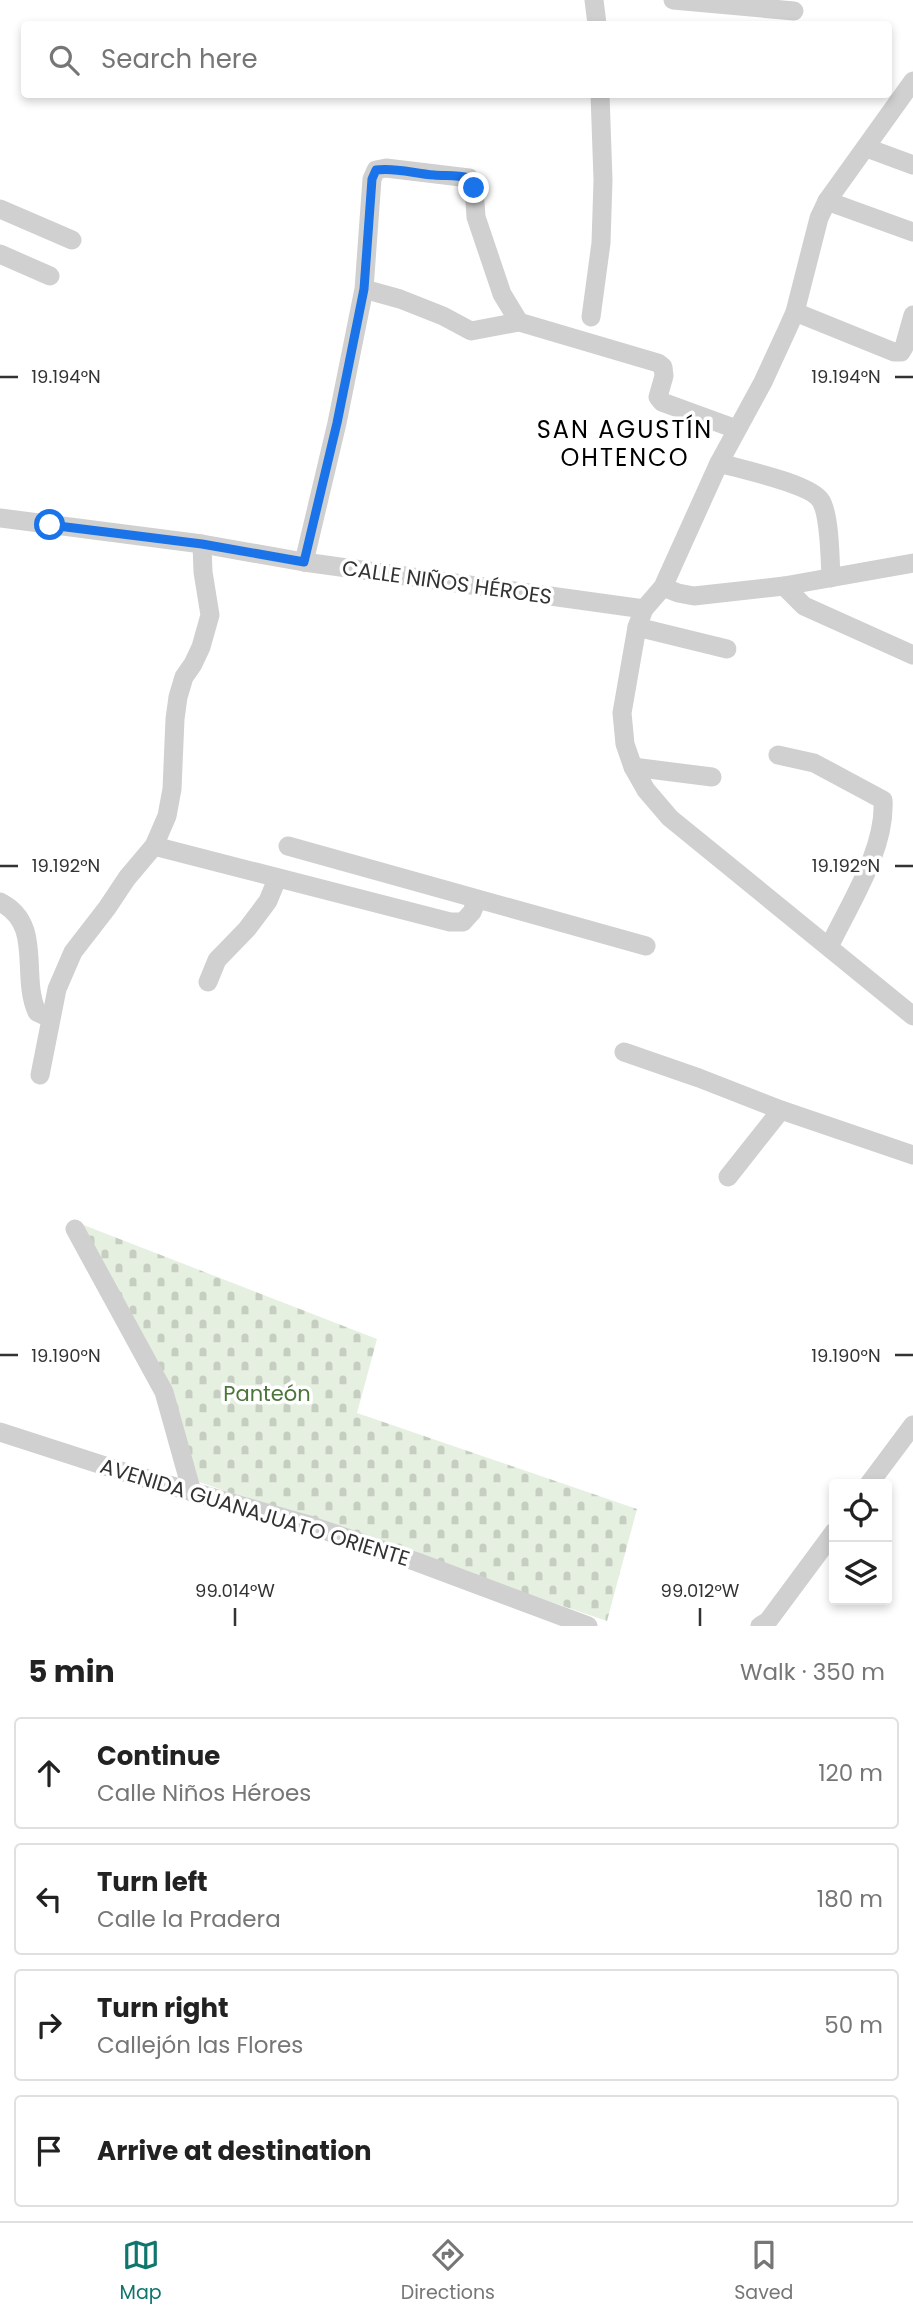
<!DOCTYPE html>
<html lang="en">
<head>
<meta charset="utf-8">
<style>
	body { margin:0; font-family:Poppins,sans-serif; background:#f6f6f6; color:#222 }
	.controls { position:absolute; right:21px; bottom:21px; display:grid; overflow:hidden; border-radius:7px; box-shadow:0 4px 10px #0003 }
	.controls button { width:63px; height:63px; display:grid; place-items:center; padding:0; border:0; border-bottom:2px solid #e0e0e0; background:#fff; color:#222; font:35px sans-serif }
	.stop { position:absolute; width:21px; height:21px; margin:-16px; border:5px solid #1a73e8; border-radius:50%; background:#fff }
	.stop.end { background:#1a73e8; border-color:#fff; box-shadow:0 2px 7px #0008 }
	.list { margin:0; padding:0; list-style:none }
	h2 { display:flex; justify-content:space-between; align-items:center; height:91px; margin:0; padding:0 28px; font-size:30px }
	h2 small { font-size:23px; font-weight:400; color:#767676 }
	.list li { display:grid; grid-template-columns:46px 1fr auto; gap:21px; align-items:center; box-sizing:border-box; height:112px; margin:0 14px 14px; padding:0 14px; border:2px solid #e0e0e0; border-radius:7px }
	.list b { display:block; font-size:26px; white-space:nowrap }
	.list p { margin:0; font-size:23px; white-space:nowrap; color:#767676 }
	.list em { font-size:23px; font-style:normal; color:#767676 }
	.icon { flex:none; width:38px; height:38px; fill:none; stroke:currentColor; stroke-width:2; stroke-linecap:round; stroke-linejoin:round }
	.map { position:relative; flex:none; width:913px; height:1626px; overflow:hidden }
	.search { position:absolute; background:#fff; box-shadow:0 4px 10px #0003; left:21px; right:21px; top:21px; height:77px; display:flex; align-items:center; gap:18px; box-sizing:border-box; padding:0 24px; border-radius:7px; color:#767676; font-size:26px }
	.sheet { height:595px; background:#fff }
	nav { display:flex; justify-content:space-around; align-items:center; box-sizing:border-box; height:98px; border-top:2px solid #e0e0e0; background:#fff; font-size:19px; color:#767676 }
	nav a { display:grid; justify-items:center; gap:4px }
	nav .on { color:#0f766e }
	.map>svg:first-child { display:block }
	.cemetery { fill:url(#cemetery-stones) }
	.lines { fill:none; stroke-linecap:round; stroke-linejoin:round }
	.minor { stroke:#d0d0d0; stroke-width:19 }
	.route { stroke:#1a73e8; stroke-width:9 }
	.ticks { fill:none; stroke:#333; stroke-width:2.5 }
	.labels { text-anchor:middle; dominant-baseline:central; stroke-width:7; stroke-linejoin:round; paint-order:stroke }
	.street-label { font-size:21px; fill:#333; stroke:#fff }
	.park-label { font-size:21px; fill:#4b753a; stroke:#fff }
	.quarter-label { font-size:24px; letter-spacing:2px; fill:#000; stroke:#fff }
	.ticks-label { font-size:18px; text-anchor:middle; fill:#333; stroke:#fff; stroke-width:7; stroke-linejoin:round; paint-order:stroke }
</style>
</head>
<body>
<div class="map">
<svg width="913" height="1626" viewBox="0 0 913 1626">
	<defs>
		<pattern id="cemetery-stones" width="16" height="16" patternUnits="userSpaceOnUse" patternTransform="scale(1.75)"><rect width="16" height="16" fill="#e6f0e1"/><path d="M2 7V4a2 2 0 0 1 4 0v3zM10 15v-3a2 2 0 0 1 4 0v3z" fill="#c6cec2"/></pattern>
	</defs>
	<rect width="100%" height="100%" fill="#fff"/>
	<path class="cemetery" d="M81,1224L377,1339L357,1413L637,1509L607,1621L199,1482Z"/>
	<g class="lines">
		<g class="minor">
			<path d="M594,0L597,24"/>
			<path d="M673,0L794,11"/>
			<path d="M913,81L827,201L819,218L795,312L787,330L763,382L719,463L663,587L644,609L637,627L622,713L625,744L633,767L646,790L670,818L913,1016"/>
			<path d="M867,148L913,165"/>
			<path d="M827,201L913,232"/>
			<path d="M0,209L72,240"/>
			<path d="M0,254L50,276"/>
			<path d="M795,312L894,352H901L904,347L913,315"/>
			<path d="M591,317L601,243L603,180L600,94"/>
			<path d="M519,322L658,363L663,367L664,376L658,397L662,402L736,429"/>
			<path d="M719,463C740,469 812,484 821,501C830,516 830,559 831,578"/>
			<path d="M0,518L202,544L304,562L644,609"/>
			<path d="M304,562L337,423L364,289L372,179L376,170L386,168L469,178L474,188L476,217L502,294L519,322L471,331L443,316L400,299L364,289"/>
			<path d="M784,586L804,606L913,655"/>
			<path d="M663,587L678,593L694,596L784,586L913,563"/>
			<path d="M637,627L727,649"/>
			<path d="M778,755L814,763L883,800C886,849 850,903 829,947"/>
			<path d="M633,767L712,777"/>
			<path d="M154,846L450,922H463L472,912L477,900"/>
			<path d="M288,846L646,946"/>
			<path d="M0,902C44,924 20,975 37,1012L50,1018"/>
			<path d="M208,982L217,960L247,929L268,901L277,879"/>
			<path d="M624,1052L699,1078L781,1110L913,1155"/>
			<path d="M40,1075L57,989L73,952L107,908L127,878L154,846L167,816L172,789L175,719L178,697L184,677L193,664L201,647L210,615L203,572L202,544"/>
			<path d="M728,1177L781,1110"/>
			<path d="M75,1229L164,1392L192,1492"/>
			<path d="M0,1432L130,1474L309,1525L417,1562L588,1626"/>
			<path d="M869,1484L913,1425"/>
			<path d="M760,1626L768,1621L834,1532"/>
		</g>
	</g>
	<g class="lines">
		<path class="route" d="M50,525L202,544L304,562L337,423L364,289L372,179L376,170C396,167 415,174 434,175C446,176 457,175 469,178L474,188"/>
	</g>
	<path class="ticks" d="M0,377H18M895,377H913M0,866H18M895,866H913M0,1355H18M895,1355H913M235,1608V1626M700,1608V1626"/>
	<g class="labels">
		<g class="street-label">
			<text transform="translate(447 582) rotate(8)">CALLE NIÑOS HÉROES</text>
			<text transform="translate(255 1512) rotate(17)">AVENIDA GUANAJUATO ORIENTE</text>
		</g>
		<g class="park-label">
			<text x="267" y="1393">Panteón</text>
		</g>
		<g class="quarter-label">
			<text x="625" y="429">SAN AGUSTÍN<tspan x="625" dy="28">OHTENCO</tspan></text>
		</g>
	</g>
	<g class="ticks-label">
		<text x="66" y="383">19.194°N</text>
		<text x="846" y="383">19.194°N</text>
		<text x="66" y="872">19.192°N</text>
		<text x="846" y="872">19.192°N</text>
		<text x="66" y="1362">19.190°N</text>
		<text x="846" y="1362">19.190°N</text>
		<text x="235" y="1597">99.014°W</text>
		<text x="700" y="1597">99.012°W</text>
	</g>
</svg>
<div class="controls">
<button><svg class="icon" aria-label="locate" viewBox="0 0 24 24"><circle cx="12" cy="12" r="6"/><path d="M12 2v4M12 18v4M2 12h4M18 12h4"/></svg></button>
<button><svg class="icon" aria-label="layers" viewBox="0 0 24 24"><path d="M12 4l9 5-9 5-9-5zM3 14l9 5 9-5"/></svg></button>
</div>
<div class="stop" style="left:50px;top:525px"></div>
<div class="stop end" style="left:474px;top:188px"></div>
<div class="search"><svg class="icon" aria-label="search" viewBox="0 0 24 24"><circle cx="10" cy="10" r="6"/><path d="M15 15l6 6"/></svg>Search here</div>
</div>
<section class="sheet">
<h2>5 min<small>Walk · 350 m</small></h2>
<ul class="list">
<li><svg class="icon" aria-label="ahead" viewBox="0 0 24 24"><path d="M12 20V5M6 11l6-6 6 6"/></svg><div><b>Continue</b><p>Calle Niños Héroes</p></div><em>120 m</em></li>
<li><svg class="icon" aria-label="left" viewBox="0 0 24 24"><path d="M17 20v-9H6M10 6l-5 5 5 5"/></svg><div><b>Turn left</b><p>Calle la Pradera</p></div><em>180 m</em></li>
<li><svg class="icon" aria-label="right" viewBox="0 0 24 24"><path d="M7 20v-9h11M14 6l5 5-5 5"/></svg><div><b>Turn right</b><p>Callejón las Flores</p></div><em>50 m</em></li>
<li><svg class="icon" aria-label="arrive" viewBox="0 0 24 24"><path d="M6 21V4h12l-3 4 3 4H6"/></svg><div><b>Arrive at destination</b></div></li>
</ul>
</section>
<nav>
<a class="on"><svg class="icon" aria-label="map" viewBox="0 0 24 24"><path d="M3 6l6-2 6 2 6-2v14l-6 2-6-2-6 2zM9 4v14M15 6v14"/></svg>Map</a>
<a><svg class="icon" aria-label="directions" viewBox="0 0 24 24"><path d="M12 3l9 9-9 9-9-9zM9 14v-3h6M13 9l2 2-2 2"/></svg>Directions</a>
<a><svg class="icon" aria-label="saved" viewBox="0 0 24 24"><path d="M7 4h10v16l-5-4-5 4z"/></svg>Saved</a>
</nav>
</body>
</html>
